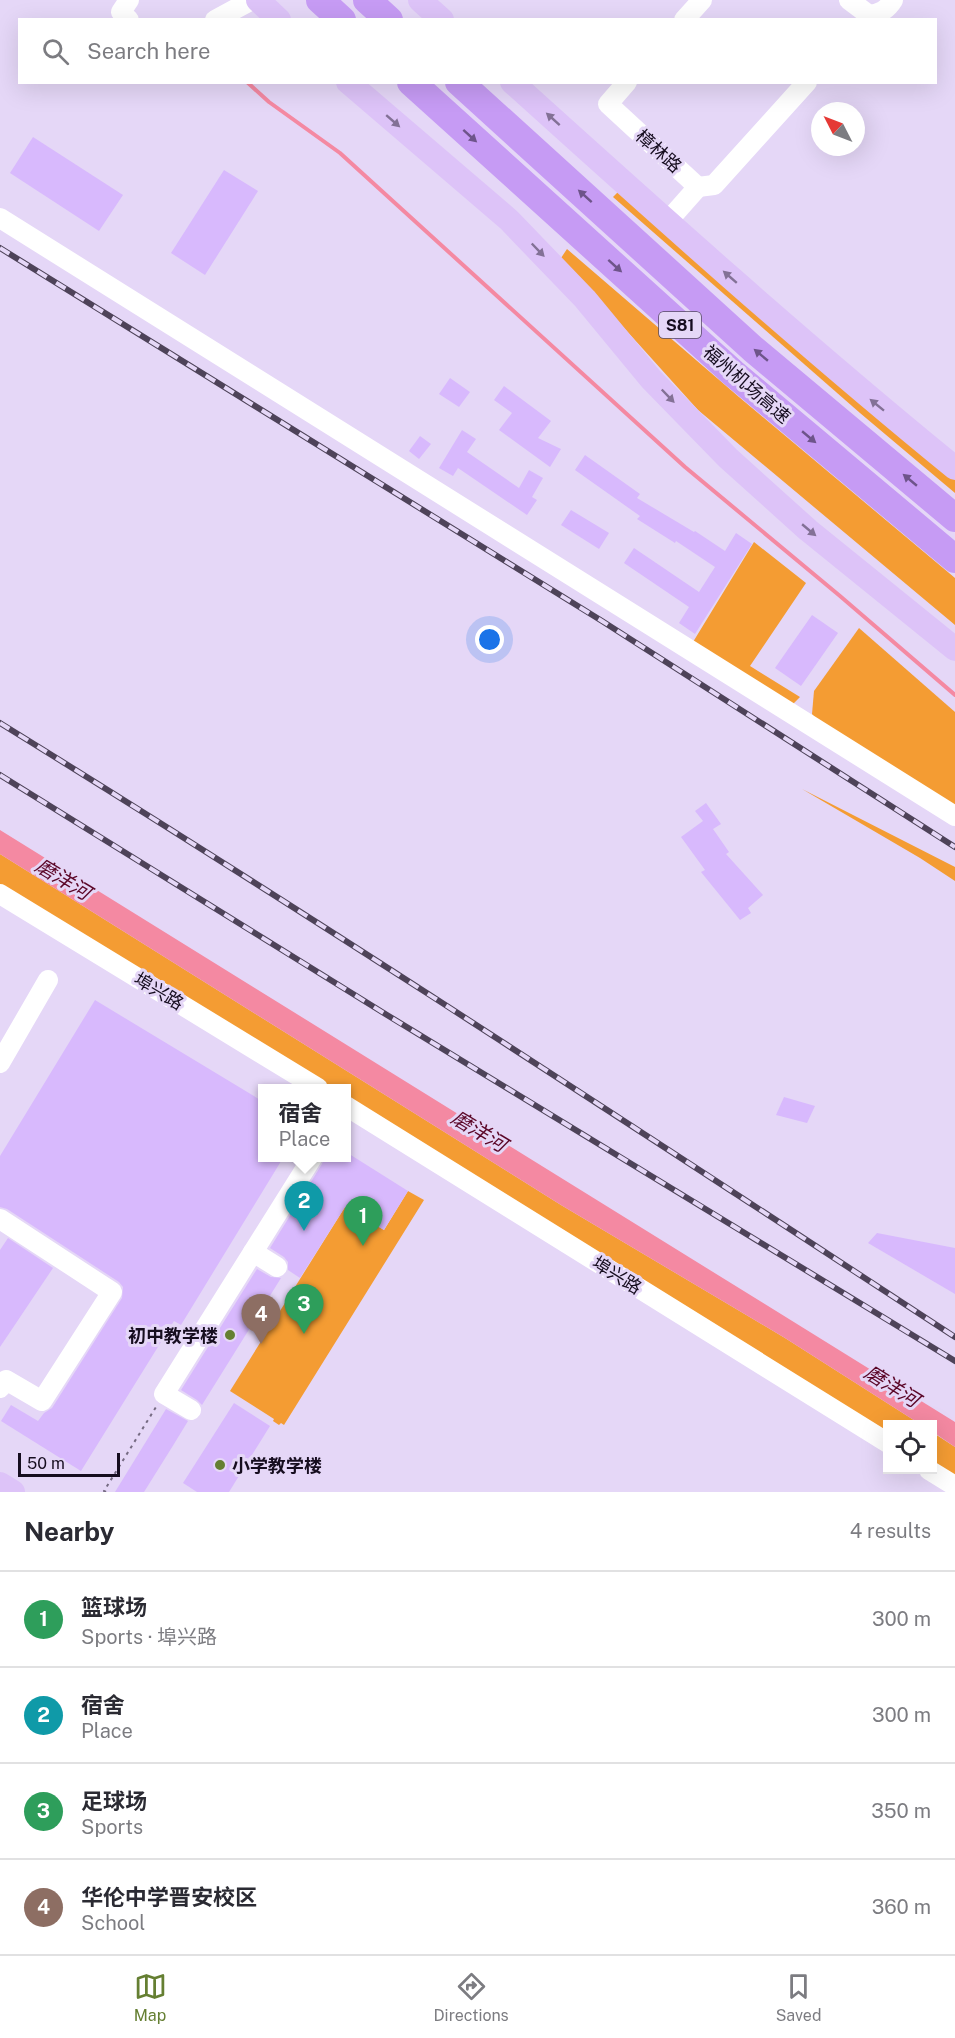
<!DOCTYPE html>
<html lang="en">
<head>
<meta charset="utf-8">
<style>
	body { margin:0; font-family:"Public Sans","Noto Sans SC",sans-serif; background:#f2f2f3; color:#2b2b33 }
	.controls { position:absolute; right:18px; bottom:18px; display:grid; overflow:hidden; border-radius:0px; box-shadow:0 6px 24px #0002 }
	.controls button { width:54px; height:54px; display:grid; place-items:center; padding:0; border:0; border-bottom:2px solid #e1e1e2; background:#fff; color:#2b2b33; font:30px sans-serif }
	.compass { position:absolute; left:811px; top:102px; width:54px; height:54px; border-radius:50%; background:#fff; box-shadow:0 6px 24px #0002; rotate:312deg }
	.scale { position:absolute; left:18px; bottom:15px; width:102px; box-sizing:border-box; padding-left:6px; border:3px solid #160d1f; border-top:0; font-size:16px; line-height:21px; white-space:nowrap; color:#160d1f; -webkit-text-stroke:4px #e5d7f7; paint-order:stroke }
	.you { position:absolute; left:490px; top:640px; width:21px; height:21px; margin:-15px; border:4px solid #fff; border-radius:50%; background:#1a73e8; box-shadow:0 0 0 9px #1a73e833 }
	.badge { display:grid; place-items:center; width:39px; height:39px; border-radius:50%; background:#657f32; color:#fff; font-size:20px; font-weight:700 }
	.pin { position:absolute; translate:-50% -50px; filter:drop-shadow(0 2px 3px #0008) }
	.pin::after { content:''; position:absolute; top:32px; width:21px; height:18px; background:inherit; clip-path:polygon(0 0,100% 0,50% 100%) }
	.popup { position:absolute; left:258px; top:1084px; width:93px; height:78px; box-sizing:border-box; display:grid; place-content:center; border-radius:0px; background:#fff; filter:drop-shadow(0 2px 4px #0005); font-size:20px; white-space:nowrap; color:#7c7c81 }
	.popup b { font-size:22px; color:#2b2b33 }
	.popup::after { content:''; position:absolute; left:50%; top:100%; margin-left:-12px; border:12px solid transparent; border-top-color:#fff }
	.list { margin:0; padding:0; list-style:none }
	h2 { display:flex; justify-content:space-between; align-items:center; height:78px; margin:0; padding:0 24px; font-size:26px }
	h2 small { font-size:20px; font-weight:400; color:#7c7c81 }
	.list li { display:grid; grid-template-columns:39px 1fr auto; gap:18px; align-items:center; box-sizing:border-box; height:96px; padding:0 24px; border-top:2px solid #e1e1e2 }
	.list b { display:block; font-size:22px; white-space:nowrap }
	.list p { margin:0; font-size:20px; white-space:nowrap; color:#7c7c81 }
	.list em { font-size:20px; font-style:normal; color:#7c7c81 }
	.icon { flex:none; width:33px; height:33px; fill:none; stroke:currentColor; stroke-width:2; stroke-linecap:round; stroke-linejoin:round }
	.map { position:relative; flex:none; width:955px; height:1492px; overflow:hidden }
	.search { position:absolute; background:#fff; box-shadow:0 6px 24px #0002; left:18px; right:18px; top:18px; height:66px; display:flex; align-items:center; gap:15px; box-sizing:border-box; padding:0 21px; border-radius:0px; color:#7c7c81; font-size:22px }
	.sheet { height:462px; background:#fff }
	nav { display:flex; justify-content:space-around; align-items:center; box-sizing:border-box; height:84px; border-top:2px solid #e1e1e2; background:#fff; font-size:16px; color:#7c7c81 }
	nav a { display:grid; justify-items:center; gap:3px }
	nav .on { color:#657f32 }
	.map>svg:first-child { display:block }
	.green { fill:#f49c33 }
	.water { fill:#f489a2 }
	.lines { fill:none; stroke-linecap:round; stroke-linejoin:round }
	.stream { stroke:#f489a2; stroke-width:4 }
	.building { fill:#d8b9fd }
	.path { stroke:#766b83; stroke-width:2; stroke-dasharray:3 4.5; stroke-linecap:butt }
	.minor { stroke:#fff; stroke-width:20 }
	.major { stroke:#ddc3f8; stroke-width:24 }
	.highway { stroke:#c69bf4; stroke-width:28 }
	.rail-casing { stroke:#4e4359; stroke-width:6 }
	.rail { stroke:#e5d7f7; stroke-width:4; stroke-dasharray:11; stroke-linecap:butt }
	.oneway { fill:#837196 }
	.oneway2 { fill:#6e548a }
	.poi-dot { fill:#657f32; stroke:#e5d7f7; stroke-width:2 }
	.labels { text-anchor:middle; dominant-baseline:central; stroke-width:6; stroke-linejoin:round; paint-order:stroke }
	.shield { fill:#e5d7f7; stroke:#544a60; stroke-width:1.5 }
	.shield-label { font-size:16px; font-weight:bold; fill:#160d1f }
	.street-label { font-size:18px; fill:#160d1f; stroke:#e5d7f7 }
	.poi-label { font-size:18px; font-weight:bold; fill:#160d1f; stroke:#e5d7f7; text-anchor:end }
	.water-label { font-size:20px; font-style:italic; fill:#5b0627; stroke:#e5d7f7 }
</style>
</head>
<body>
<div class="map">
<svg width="955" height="1492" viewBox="0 0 955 1492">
	<rect width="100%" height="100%" fill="#e5d7f7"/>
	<g class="green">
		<path d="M619,191L955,477V493L860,413L613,197Z"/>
		<path d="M567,249L739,397L955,578V625L698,410L561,258Z"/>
		<path d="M754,542L806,583L750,666L800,697L790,707L693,642Z"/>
		<path d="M859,628L955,712V807L819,723L812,714L814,691Z"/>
		<path d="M802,789L955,867V881L920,858Z"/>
		<path d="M0,854L561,1205L785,1338L920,1424H888L887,1440L346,1102V1088H324L0,887Z"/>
		<path d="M408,1191L424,1200L284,1425L281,1423L279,1425L273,1421L274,1419L230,1391L345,1207L384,1230Z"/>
		<path d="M932,1432L955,1447V1482L933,1468Z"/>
	</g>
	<path class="water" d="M0,830L955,1422V1447L933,1432L932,1424H920L785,1338L561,1205L0,854Z"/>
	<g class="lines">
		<path class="stream" d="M247,82L269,102L340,153L685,467L840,596L955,695"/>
	</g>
	<g class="building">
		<path d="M33,137L123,195L99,231L10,173Z"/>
		<path d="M224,170L258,191L205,275L171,253Z"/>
		<path d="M450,378L470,392L459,407L439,394Z"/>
		<path d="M504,386L551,421L538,438L561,449L550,467L499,430L512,413L494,400Z"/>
		<path d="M462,430L476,439L467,452L519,488L529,470L543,478L532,497L537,500L527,515L458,468L453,476L439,468Z"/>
		<path d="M420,436L431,444L419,459L409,451Z"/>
		<path d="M585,455L640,494L637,498L694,532L695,531L725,551L736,533L752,544L695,634L679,623L689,607L624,563L634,548L699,592L715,567L676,541L675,543L637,519L640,516L575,470Z"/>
		<path d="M571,510L609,533L599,549L561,525Z"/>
		<path d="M812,615L838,633L801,686L775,668Z"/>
		<path d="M706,803L721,824L713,829L729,852L726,854L763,895L748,908L751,913L740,920L701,872L705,870L681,837L703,821L695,811Z"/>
		<path d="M95,1000L262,1101V1158H283L181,1325L174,1321L81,1471L1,1421L11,1405L38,1421L44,1413L52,1408L122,1298L123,1287L119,1282L7,1209L0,1207V1156Z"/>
		<path d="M784,1097L815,1106L807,1123L776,1115Z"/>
		<path d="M346,1152L408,1191L384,1230L345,1207L300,1278L288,1270V1262L284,1257L270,1248L322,1164L324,1158H346Z"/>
		<path d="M877,1233L955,1248V1294L868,1243Z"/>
		<path d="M8,1238L53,1268L0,1347V1250Z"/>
		<path d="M257,1269L271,1277L281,1278L202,1405L197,1400L181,1390Z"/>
		<path d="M234,1403L270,1426L229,1492H197L183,1483Z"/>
		<path d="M166,1409L188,1421L174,1444L144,1492H115Z"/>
	</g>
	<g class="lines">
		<path class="path" d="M106,1492L104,1491L156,1407"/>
		<g class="minor">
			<path d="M849,0L869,15C880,14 887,10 893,0"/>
			<path d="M129,20L121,12L129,0"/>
			<path d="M215,20L252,0"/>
			<path d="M684,20L702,0"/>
			<path d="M627,82L608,104L698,187L667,222"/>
			<path d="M698,187L714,185L807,82"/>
			<path d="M0,218L955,816"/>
			<path d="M0,894L318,1088"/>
			<path d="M0,1063L48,980"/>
			<path d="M346,1106L888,1443"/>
			<path d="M0,1219L112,1292L42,1401L6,1380L0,1388"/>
			<path d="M253,1252L277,1267"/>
			<path d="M191,1410L164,1394L312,1158"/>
			<path d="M929,1470L955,1486"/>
		</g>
		<g class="major">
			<path d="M258,0L279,20"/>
			<path d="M420,0L442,20"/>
			<path d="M348,82L509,220L585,299L651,379L728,458L808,530L955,649"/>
			<path d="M512,82C657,213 803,344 955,468"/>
			<path d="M0,1484L13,1492"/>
		</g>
		<g class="highway">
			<path d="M320,0L342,20"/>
			<path d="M367,0L389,20"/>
			<path d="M411,82L733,373L955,559"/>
			<path d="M459,82L753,349L955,518"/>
		</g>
		<defs>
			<g id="rail">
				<path d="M0,248L602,621L955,847"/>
				<path d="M0,723C322,922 638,1130 955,1337"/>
				<path d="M0,775L387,1015L955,1361"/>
			</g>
		</defs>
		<use href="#rail" class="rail-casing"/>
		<use href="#rail" class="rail"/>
	</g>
	<defs><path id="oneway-solid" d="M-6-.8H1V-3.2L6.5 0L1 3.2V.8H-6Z" transform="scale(1.5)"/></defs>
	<g class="oneway">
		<use href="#oneway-solid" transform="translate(553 119) rotate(-138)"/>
		<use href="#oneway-solid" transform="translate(393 121) rotate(41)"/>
		<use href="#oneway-solid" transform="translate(538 250) rotate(46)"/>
		<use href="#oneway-solid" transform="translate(730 277) rotate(-139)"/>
		<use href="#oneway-solid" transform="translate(668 396) rotate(46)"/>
		<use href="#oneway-solid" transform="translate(877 405) rotate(-141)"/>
		<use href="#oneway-solid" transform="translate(809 530) rotate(40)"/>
	</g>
	<g class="oneway2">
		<use href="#oneway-solid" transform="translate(470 136) rotate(42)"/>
		<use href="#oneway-solid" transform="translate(585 196) rotate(-138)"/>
		<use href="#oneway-solid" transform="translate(615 266) rotate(42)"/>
		<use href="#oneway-solid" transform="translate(761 355) rotate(-140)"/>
		<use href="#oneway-solid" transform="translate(809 437) rotate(40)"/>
		<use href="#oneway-solid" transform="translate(910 480) rotate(-140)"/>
	</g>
	<g class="poi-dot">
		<circle cx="230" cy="1335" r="6"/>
		<circle cx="220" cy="1465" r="6"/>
	</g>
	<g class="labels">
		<rect class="shield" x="659" y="312" width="42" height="26" rx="4.5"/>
		<g class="shield-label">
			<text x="680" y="325">S81</text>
		</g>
		<g class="street-label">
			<text transform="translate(659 151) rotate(42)">樟林路</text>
			<text transform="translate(747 384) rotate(41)">福州机场高速</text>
			<text transform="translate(159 991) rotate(31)">埠兴路</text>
			<text transform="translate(617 1275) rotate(32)">埠兴路</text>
		</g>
		<g class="poi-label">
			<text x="218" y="1335">初中教学楼</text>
			<text x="232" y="1465" text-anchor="start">小学教学楼</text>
		</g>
		<g class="water-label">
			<text transform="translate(63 879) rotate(31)">磨洋河</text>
			<text transform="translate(479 1131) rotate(31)">磨洋河</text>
			<text transform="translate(892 1386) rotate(32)">磨洋河</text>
		</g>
	</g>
</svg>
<div class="controls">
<button><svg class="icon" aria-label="locate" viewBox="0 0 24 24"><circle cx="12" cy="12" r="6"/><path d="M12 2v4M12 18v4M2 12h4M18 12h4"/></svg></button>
</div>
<svg class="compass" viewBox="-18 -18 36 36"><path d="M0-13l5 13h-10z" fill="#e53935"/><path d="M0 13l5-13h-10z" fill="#7c7c81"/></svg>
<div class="scale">50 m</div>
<div class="you"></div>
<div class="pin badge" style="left:363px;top:1246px;background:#2e9e5b">1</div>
<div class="pin badge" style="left:304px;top:1231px;background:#0f9aa8">2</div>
<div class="popup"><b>宿舍</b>Place</div>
<div class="pin badge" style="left:304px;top:1334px;background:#2e9e5b">3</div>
<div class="pin badge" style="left:261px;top:1344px;background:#8d6e63">4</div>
<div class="search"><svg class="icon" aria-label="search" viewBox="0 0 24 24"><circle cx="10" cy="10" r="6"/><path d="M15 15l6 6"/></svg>Search here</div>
</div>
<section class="sheet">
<h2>Nearby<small>4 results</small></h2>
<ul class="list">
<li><span class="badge" style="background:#2e9e5b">1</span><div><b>篮球场</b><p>Sports · 埠兴路</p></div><em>300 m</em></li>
<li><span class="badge" style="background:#0f9aa8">2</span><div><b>宿舍</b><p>Place</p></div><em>300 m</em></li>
<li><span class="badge" style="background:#2e9e5b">3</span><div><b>足球场</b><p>Sports</p></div><em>350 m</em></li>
<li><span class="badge" style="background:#8d6e63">4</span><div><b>华伦中学晋安校区</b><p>School</p></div><em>360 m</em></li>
</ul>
</section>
<nav>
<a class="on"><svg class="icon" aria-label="map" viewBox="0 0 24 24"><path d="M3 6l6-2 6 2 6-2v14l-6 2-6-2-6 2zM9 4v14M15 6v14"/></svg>Map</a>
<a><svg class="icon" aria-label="directions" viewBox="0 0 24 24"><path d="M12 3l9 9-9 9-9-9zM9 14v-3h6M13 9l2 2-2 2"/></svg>Directions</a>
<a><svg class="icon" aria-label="saved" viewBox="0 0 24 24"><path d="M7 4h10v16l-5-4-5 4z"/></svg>Saved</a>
</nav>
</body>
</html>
